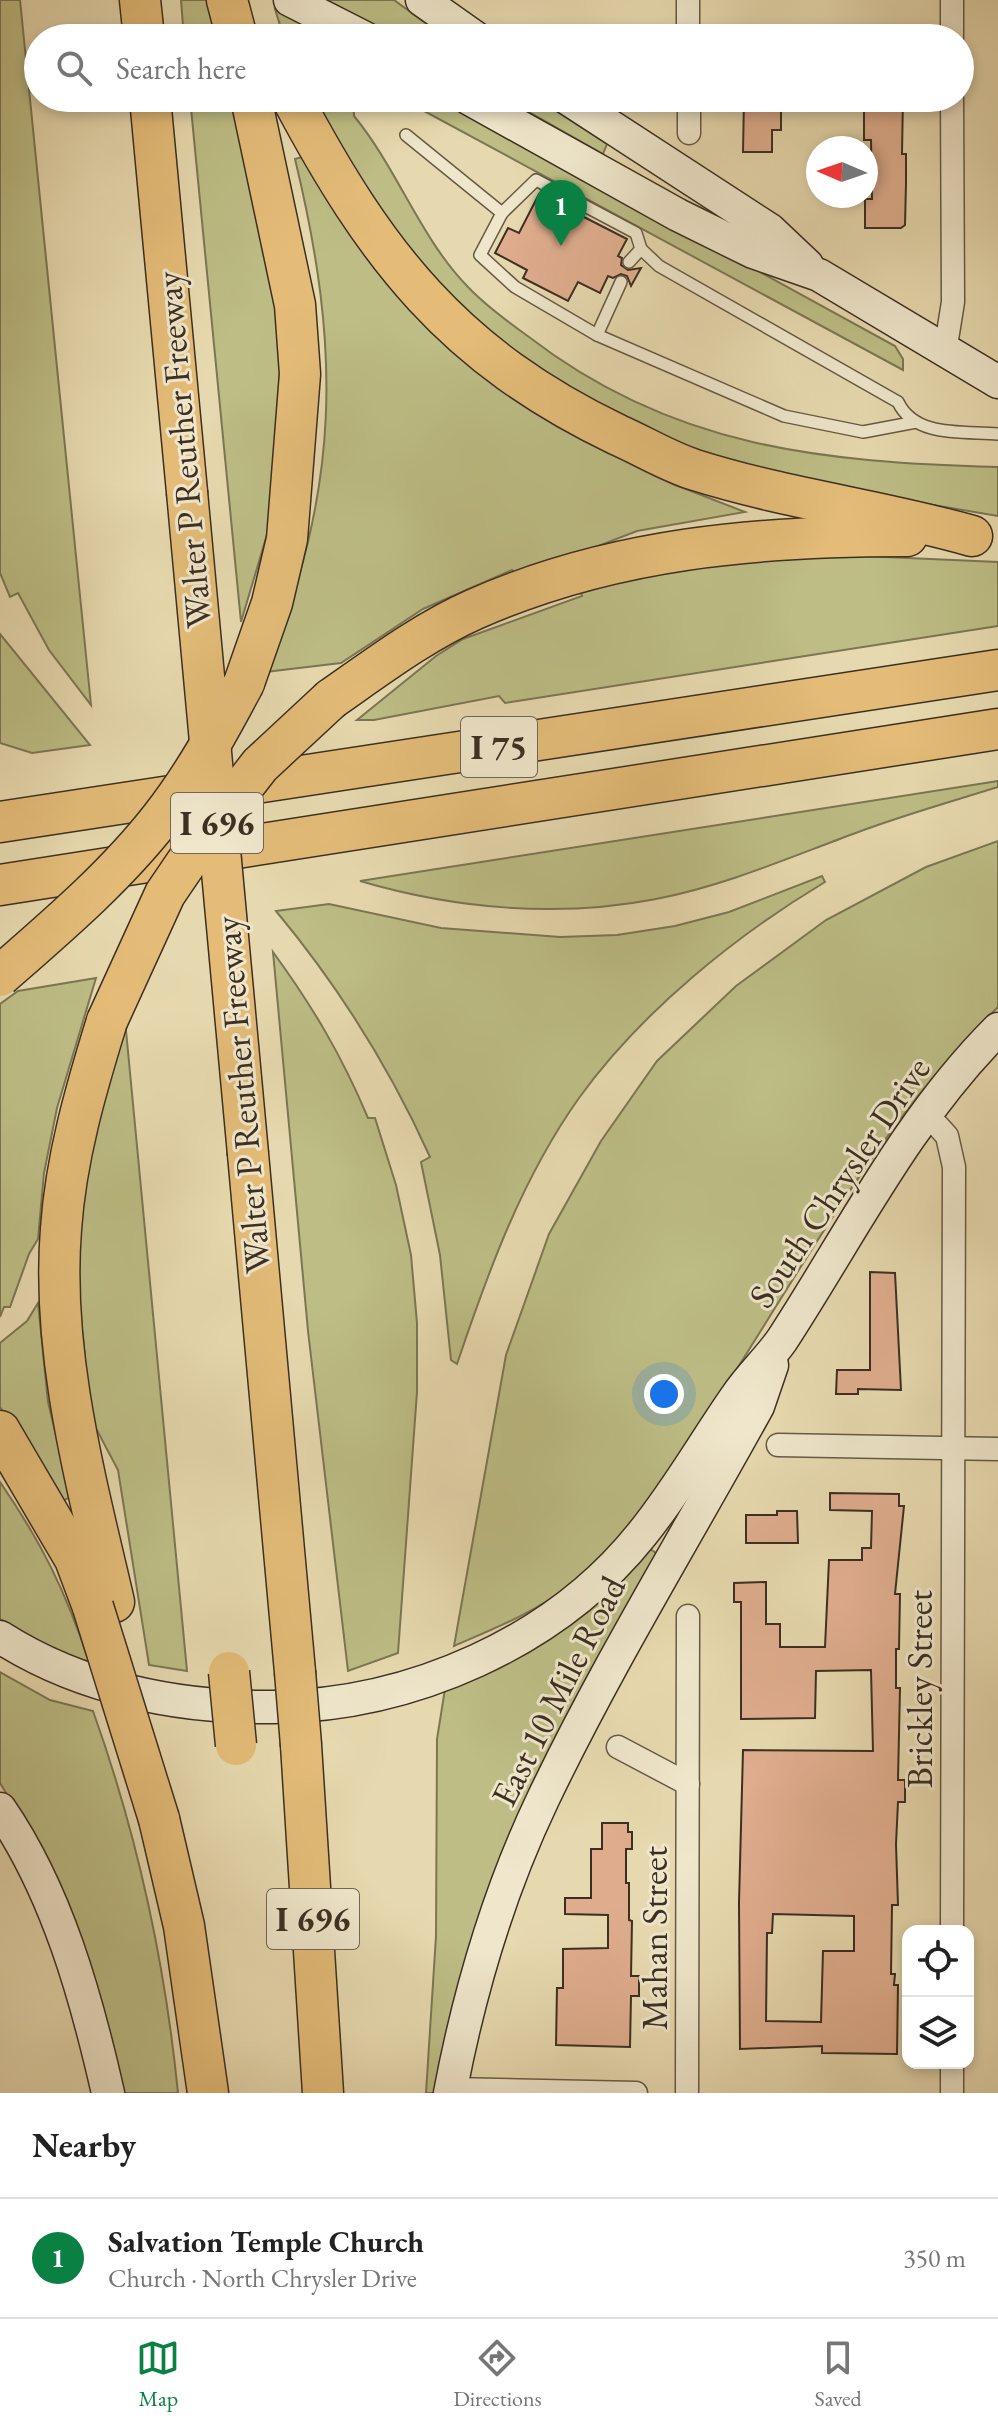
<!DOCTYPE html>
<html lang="en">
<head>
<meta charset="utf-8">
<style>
	body { margin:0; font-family:"EB Garamond",serif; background:#f6f6f6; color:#222 }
	.controls { position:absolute; right:24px; bottom:24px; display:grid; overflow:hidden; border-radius:16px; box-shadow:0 4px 12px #0003 }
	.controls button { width:72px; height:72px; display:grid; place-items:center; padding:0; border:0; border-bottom:2px solid #e0e0e0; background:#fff; color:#222; font:40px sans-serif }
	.compass { position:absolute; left:806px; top:136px; width:72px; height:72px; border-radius:50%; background:#fff; box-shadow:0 4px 12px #0003; rotate:272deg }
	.you { position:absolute; left:664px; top:1394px; width:28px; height:28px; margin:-20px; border:6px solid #fff; border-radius:50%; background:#1a73e8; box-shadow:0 0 0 12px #1a73e833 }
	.badge { display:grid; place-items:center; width:52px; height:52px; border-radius:50%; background:#0b8043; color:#fff; font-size:26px; font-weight:700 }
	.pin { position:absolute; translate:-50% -66px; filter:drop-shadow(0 2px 4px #0008) }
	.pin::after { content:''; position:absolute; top:42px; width:28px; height:24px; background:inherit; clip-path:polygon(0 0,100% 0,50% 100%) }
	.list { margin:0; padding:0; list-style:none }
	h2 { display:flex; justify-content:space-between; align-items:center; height:104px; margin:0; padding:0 32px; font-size:34px }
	h2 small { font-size:26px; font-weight:400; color:#767676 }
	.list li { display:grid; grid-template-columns:52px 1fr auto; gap:24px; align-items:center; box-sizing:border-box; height:120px; padding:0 32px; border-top:2px solid #e0e0e0 }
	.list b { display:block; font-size:30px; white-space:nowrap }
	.list p { margin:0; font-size:26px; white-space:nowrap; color:#767676 }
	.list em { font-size:26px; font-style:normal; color:#767676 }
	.icon { flex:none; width:44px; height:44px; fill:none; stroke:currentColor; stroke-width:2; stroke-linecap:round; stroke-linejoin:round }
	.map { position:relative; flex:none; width:998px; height:2093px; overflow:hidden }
	.search { position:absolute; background:#fff; box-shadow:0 4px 12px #0003; left:24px; right:24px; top:24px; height:88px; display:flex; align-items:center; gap:20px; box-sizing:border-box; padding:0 28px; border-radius:44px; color:#767676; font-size:30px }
	.sheet { height:224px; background:#fff }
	nav { display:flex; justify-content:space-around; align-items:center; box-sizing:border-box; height:112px; border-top:2px solid #e0e0e0; background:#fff; font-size:22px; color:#767676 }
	nav a { display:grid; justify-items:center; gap:4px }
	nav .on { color:#0b8043 }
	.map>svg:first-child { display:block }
	.green { fill:#bdbd85; stroke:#7c7654; stroke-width:2 }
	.building { fill:#dfad8e; stroke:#3c2f22; stroke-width:2; fill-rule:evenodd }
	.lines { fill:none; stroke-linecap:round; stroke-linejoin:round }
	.lane-casing { stroke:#675a45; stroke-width:14 }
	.street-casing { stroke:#675a45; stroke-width:25 }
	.secondary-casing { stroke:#3c2f22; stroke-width:35 }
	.highway-casing { stroke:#3c2f22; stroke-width:43 }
	.lane { stroke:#efe6cb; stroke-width:11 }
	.street { stroke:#efe6cb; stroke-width:22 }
	.secondary { stroke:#efe6cb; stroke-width:32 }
	.highway { stroke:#e4bc78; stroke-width:40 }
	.highway-bridge-casing { stroke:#3c2f22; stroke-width:43; stroke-linecap:butt }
	.highway-bridge { stroke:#e4bc78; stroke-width:40 }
	.labels { text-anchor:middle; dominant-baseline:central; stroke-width:6; stroke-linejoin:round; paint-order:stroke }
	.shield { fill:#efe6cb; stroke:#726655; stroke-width:2 }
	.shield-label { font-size:34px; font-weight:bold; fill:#3c2f22 }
	.street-label { font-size:36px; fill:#3c2f22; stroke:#efe6cb }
</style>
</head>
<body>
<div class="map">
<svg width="998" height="2093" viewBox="0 0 998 2093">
	<rect width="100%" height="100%" fill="#e7d9af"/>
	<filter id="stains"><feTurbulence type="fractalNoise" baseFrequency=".0025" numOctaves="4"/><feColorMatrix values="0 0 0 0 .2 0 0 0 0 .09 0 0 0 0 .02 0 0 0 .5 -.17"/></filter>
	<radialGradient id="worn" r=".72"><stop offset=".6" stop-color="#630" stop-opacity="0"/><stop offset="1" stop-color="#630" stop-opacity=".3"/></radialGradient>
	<g class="green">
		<path d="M0,0H20L91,705L49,650L18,593L10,597L0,573Z"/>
		<path d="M181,0H216L225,38H184Z"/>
		<path d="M326,0H394L446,38H399Z"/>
		<path d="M275,9L335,38H284Z"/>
		<path d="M190,98H239L283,299L274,511L241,622Z"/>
		<path d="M307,98H353L354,116C397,168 420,238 468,287C486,306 508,322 529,337C673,448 822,462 998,467V516L739,472L555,388L422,275Z"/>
		<path d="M400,98H442L895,346L903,359V370Z"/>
		<path d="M504,98H536L607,144L603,154Z"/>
		<path d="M302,157L611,452L673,484L745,512L637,531L518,577L512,570L423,609L341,663L265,672C341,487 341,350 295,159Z"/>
		<path d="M840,555L998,562V626L505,703L499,696L374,720H357L436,656L463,639L582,596L579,588L661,568Z"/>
		<path d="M0,634L90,745L32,753L0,743Z"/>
		<path d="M998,781V787C950,802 900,816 853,834C788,858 724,886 656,899C559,918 455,909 360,881Z"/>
		<path d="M998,841V1007C891,1111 819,1239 740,1364C690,1444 644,1523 571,1584C537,1612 493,1629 454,1646L506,1355L549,1234L601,1141L657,1061L736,986L826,920L926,867Z"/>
		<path d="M822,876L825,882C735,936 641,1012 579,1098C522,1178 488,1272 457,1364L451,1360L440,1255L421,1162L430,1157C389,1066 340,988 276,911L329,904L441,928L560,937L617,935L675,926L729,912Z"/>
		<path d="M273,952C313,1007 342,1056 368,1118H375L396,1185L411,1255L417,1323V1392L398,1653L348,1671L308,1331Z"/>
		<path d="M96,978L57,1108L44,1173L38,1239L29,1254L10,1307H4L0,1317V1004L18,991Z"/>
		<path d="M125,1020L187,1671L149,1665L118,1470L91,1419L77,1279L82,1194L95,1120Z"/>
		<path d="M38,1303L48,1402L71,1497L60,1502L33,1453L0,1407V1343L27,1321Z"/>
		<path d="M0,1482C42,1543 66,1592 89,1662L61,1653L0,1619Z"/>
		<path d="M650,1549L659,1555L436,2093H426L436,1936L437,1739L445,1689L614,1586Z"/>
		<path d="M0,1672L50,1700L93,1711C137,1834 165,1963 178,2093H122L8,1796L0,1783Z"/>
	</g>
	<g class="building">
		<path d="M744,98H781V130H772V152H743Z"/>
		<path d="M878,98H903L902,154H906V183L905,225L901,228H865V199H872L871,140H864V104H877Z"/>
		<path d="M539,194L627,239L618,256L622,258L621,265L628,270L641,268L631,286L627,276L621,274L613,278L608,276L600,293L578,282L568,301L523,278L527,270L495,253L508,228L519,233Z"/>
		<path d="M870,1272L895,1273L901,1390L858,1389V1394H836L837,1370H870Z"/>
		<path d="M830,1493L899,1494V1506H904L895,1594H900L899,1649H896V1688H900L898,1780H905V1802H898L896,1844L898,1905H892L891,1974H895L894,1985H898L897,2054L822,2053V2046L740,2049L739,1903L743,1750L873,1751L871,1670L816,1671L815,1718L741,1719V1602H734V1583L766,1582V1624H780V1647H825L829,1560H862V1548H871L872,1511L830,1510ZM773,1914L854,1916V1951H823L821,2022L766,2021L767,1933H772Z"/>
		<path d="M777,1511H797L798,1543H746V1515H777Z"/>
		<path d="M602,1823H628V1832H632V1849H626V1883H629V1920L632,1921L631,1976H639V1996H631L630,2047L556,2045L557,1988H563V1949L608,1948V1915L565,1914V1898H591V1849H602Z"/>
	</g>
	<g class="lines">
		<defs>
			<g id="lane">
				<path d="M406,135L502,213"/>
				<path d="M641,249L636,233L536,180L502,213L480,255L515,287L597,335L784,416L863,432L916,422"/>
				<path d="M629,262L641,249L659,266L898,402C915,438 964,431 998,434"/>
				<path d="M597,335L621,282"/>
			</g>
			<g id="street">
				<path d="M688,0V38"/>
				<path d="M952,0V38"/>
				<path d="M689,98V133"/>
				<path d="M945,352L953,302L952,98"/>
				<path d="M926,1113L947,1136L954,1167L952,1931"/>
				<path d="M778,1445L998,1449"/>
				<path d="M618,1747L688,1784"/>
				<path d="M450,2089L636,2093"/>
				<path d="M687,2093L688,1616"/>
				<path d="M952,2093V2063"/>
			</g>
			<g id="secondary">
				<path d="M290,0L365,38"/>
				<path d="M422,0L476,38"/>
				<path d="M468,98L678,215L753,252L819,275L998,382"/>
				<path d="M567,98L770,230L807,265"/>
				<path d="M0,1637C81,1689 179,1708 274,1707C411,1705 555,1643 642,1534C677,1491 704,1443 736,1397C749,1377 768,1360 782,1340C851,1234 907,1120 998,1029"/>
				<path d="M0,1809C57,1892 86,1996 108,2093"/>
				<path d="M450,2093C469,1993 499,1891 543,1799C607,1665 686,1537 758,1406L772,1365"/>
			</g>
			<g id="highway">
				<path d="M140,0L144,38"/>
				<path d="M227,0L237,38"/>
				<path d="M150,98L187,492"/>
				<path d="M292,98C376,256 453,356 618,435C643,446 669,462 695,470C787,499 881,510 972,536"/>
				<path d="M244,683L272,603L287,539L300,374L295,305L251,98"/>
				<path d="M331,699C377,667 423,632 475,609C613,548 758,536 907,536"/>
				<path d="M0,822L998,670"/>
				<path d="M0,885L998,729"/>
				<path d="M107,1021C86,1089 66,1157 61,1229C51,1354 86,1481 114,1602"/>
				<path d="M248,1154L295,1672"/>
				<path d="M0,1431L75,1559L93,1607"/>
				<path d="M301,1745L323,2093"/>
				<path d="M159,1819L184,1926L208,2093"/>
			</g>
		</defs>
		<use href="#lane" class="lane-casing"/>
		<use href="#street" class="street-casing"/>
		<use href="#secondary" class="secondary-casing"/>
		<use href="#highway" class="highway-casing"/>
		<use href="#lane" class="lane"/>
		<use href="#street" class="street"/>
		<use href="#secondary" class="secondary"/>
		<use href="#highway" class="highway"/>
		<defs>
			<g id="highway-bridge">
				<path d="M187,492L248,1154"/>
				<path d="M0,976C56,927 115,877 161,818C194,776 219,730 244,683"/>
				<path d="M107,1021L165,894L201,841L260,765L331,699"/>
				<path d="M93,1607L159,1819"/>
				<path d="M229,1672L236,1745"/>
				<path d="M295,1672L301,1745"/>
			</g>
		</defs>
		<use href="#highway-bridge" class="highway-bridge-casing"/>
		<use href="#highway-bridge" class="highway-bridge"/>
	</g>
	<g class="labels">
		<g class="shield">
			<rect x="461" y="717" width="76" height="60" rx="6"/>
			<rect x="171" y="793" width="92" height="60" rx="6"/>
			<rect x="267" y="1889" width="92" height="60" rx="6"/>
		</g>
		<g class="shield-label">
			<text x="499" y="747">I 75</text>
			<text x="217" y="823">I 696</text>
			<text x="313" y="1919">I 696</text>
		</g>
		<g class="street-label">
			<text transform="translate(183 450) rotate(-95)">Walter P Reuther Freeway</text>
			<text transform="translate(242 1095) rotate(-95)">Walter P Reuther Freeway</text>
			<text transform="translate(839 1182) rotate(-56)">South Chrysler Drive</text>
			<text transform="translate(919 1689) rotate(-90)">Brickley Street</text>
			<text transform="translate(558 1691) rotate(-63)">East 10 Mile Road</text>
			<text transform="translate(654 1938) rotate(-90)">Mahan Street</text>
		</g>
	</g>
	<rect width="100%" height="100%" filter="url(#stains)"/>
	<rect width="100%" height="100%" fill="url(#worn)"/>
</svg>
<div class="controls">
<button><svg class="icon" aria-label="locate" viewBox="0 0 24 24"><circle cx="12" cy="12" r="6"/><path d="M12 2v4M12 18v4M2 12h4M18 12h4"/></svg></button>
<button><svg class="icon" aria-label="layers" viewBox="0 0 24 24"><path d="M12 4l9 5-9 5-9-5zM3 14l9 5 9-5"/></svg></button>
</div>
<svg class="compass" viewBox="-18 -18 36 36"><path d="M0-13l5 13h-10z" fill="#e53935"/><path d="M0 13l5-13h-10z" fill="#767676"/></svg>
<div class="you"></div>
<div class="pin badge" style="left:561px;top:246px">1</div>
<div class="search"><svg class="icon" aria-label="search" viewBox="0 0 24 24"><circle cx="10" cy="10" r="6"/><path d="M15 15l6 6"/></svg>Search here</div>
</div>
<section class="sheet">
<h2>Nearby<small></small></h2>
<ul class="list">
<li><span class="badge">1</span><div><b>Salvation Temple Church</b><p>Church · North Chrysler Drive</p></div><em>350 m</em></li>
</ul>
</section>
<nav>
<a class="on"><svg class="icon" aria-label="map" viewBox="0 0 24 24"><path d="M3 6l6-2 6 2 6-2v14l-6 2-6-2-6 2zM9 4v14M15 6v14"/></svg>Map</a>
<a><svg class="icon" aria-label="directions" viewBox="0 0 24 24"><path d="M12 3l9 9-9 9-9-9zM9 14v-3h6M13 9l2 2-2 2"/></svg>Directions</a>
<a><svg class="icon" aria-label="saved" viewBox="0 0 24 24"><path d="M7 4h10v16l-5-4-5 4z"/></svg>Saved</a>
</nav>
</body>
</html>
